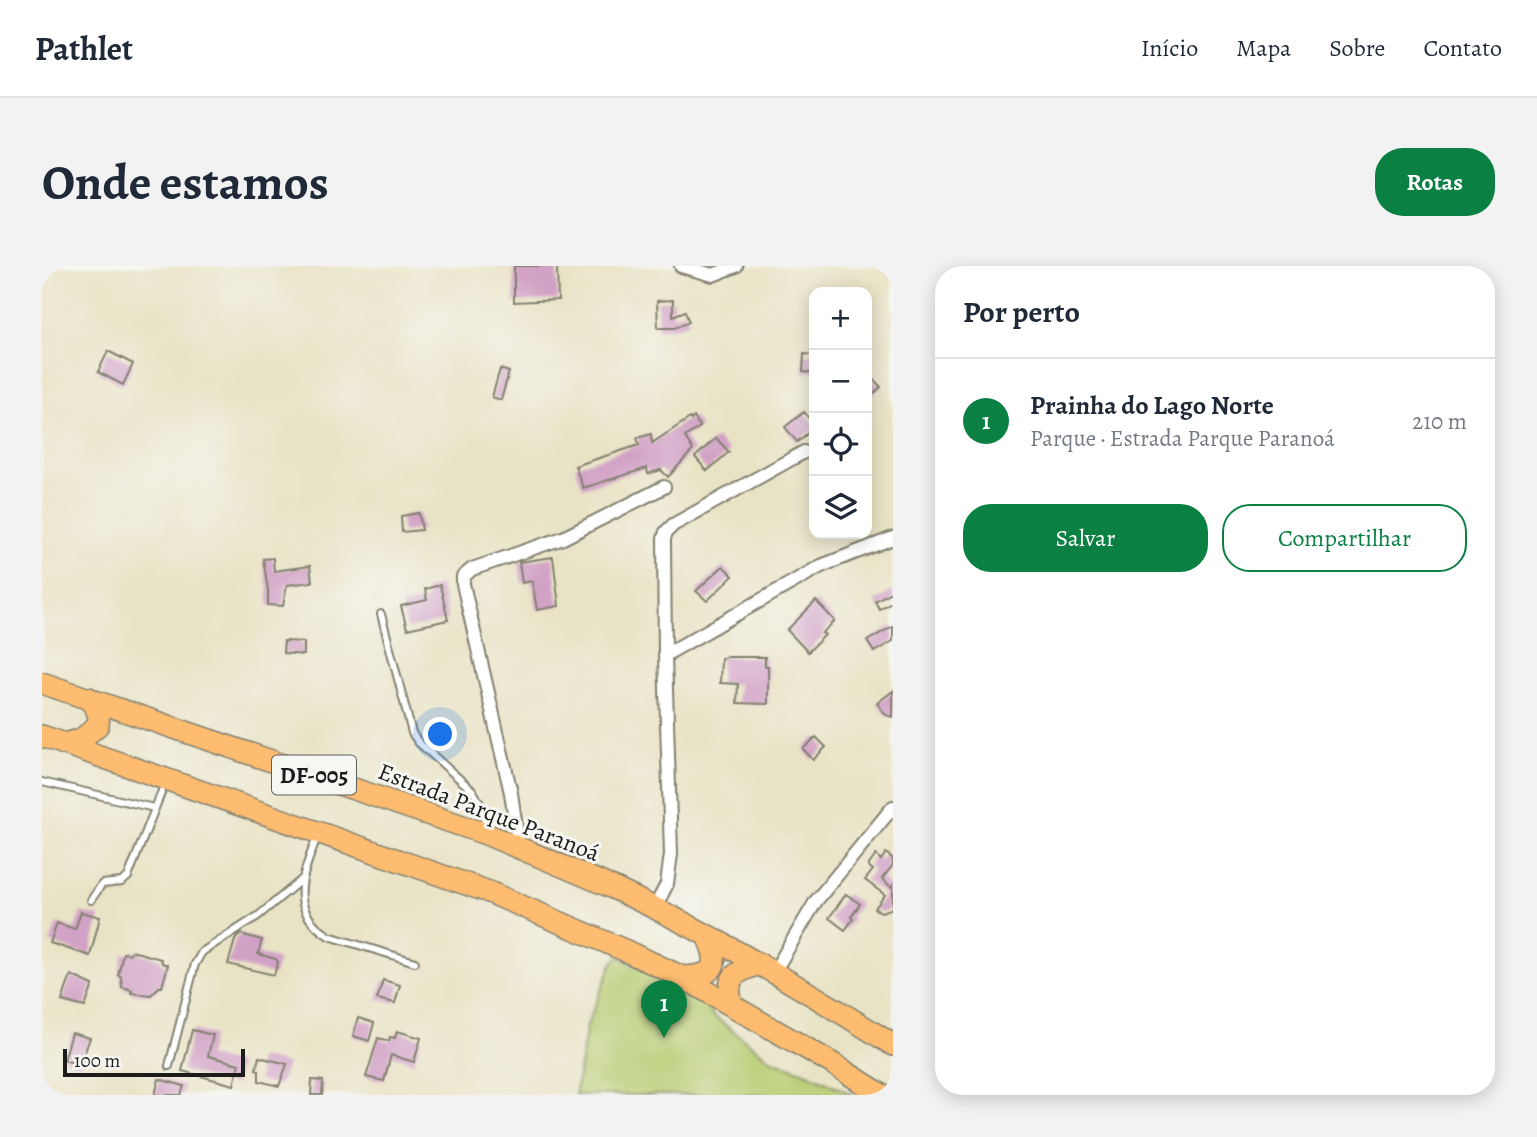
<!DOCTYPE html>
<html lang="pt">
<head>
<meta charset="utf-8">
<style>
	body { margin:0; font-family:Alegreya,serif; background:#f2f2f3; color:#1f2937 }
	.controls { position:absolute; right:21px; top:21px; display:grid; overflow:hidden; border-radius:14px; box-shadow:0 4px 18px #0003 }
	.controls button { width:63px; height:63px; display:grid; place-items:center; padding:0; border:0; border-bottom:2px solid #e0e1e3; background:#fff; color:#1f2937; font:35px sans-serif }
	.scale { position:absolute; left:21px; bottom:18px; width:182px; box-sizing:border-box; padding-left:7px; border:4px solid #1c1c1c; border-top:0; font-size:19px; line-height:24px; white-space:nowrap; color:#1c1c1c; -webkit-text-stroke:5px #f6f6f2; paint-order:stroke }
	.you { position:absolute; left:399px; top:469px; width:24px; height:24px; margin:-18px; border:5px solid #fff; border-radius:50%; background:#1a73e8; box-shadow:0 0 0 10px #1a73e833 }
	.badge { display:grid; place-items:center; width:46px; height:46px; border-radius:50%; background:#0b8043; color:#fff; font-size:23px; font-weight:700 }
	.pin { position:absolute; translate:-50% -58px; filter:drop-shadow(0 2px 4px #0008) }
	.pin::after { content:''; position:absolute; top:37px; width:24px; height:21px; background:inherit; clip-path:polygon(0 0,100% 0,50% 100%) }
	.list { margin:0; padding:0; list-style:none }
	h2 { display:flex; justify-content:space-between; align-items:center; height:91px; margin:0; padding:0 28px; font-size:30px }
	h2 small { font-size:23px; font-weight:400; color:#747a83 }
	.list li { display:grid; grid-template-columns:46px 1fr auto; gap:21px; align-items:center; box-sizing:border-box; height:126px; padding:0 28px; border-top:2px solid #e0e1e3 }
	.list b { display:block; font-size:26px; white-space:nowrap }
	.list p { margin:0; font-size:23px; white-space:nowrap; color:#747a83 }
	.list em { font-size:23px; font-style:normal; color:#747a83 }
	.actions { display:flex; gap:14px; padding:21px 28px }
	.actions a { flex:1; padding:16px 0; border:2px solid #0b8043; border-radius:28px; text-align:center; font-size:24px; color:#0b8043 }
	.actions .main { background:#0b8043; color:#fff }
	.icon { flex:none; width:38px; height:38px; fill:none; stroke:currentColor; stroke-width:2; stroke-linecap:round; stroke-linejoin:round }
	.map { position:relative; flex:none; width:851px; height:829px; overflow:hidden; border-radius:28px }
	header { display:flex; align-items:center; gap:42px; box-sizing:border-box; height:98px; padding:0 35px; background:#fff; border-bottom:2px solid #e0e1e3 }
	header strong { font-size:33px }
	nav { display:flex; gap:38px; margin-inline-start:auto; font-size:24px }
	.intro { display:flex; align-items:center; justify-content:space-between; box-sizing:border-box; height:168px; padding:0 42px }
	h1 { margin:0; font-size:49px }
	.button { padding:18px 32px; border-radius:28px; background:#0b8043; color:#fff; font-size:24px; font-weight:700 }
	main { display:flex; gap:42px; padding:0 42px }
	aside { flex:1; background:#fff; border-radius:28px; box-shadow:0 4px 18px #0003 }
	.map>svg:first-child { display:block }
	.park { fill:#b7cb6f; stroke:#6a7446; stroke-width:2 }
	.building { fill:#d2a2c6 }
	.lines { fill:none; stroke-linecap:round; stroke-linejoin:round }
	.service-casing { stroke:#828070; stroke-width:10 }
	.minor-casing { stroke:#828070; stroke-width:16 }
	.primary-casing { stroke:#828070; stroke-width:24 }
	.service { stroke:#fff; stroke-width:6 }
	.minor { stroke:#fff; stroke-width:12 }
	.primary { stroke:#fdbc70; stroke-width:21 }
	.labels { text-anchor:middle; dominant-baseline:central; stroke-width:6; stroke-linejoin:round; paint-order:stroke }
	.shield { fill:#f6f6f2; stroke:#5d5d5c; stroke-width:2 }
	.shield-label { font-size:23px; font-weight:bold; fill:#1c1c1c }
	.street-label { font-size:24px; fill:#1c1c1c; stroke:#f6f6f2 }
</style>
</head>
<body>
<header>
<strong>Pathlet</strong>
<nav><a>Início</a><a>Mapa</a><a>Sobre</a><a>Contato</a></nav>
</header>
<div class="intro"><h1>Onde estamos</h1><a class="button">Rotas</a></div>
<main>
<div class="map">
<svg width="851" height="829" viewBox="0 0 851 829">
	<rect width="100%" height="100%" fill="#f6f6f2"/>
	<filter id="ink" filterUnits="userSpaceOnUse"><feTurbulence type="fractalNoise" baseFrequency=".0143" numOctaves="2"/><feDisplacementMap in="SourceGraphic" scale="14" xChannelSelector="R" yChannelSelector="G"/><feConvolveMatrix kernelMatrix="1 2 1 2 8 2 1 2 1" color-interpolation-filters="sRGB"/></filter>
	<filter id="wash" filterUnits="userSpaceOnUse"><feTurbulence type="fractalNoise" baseFrequency=".00686" numOctaves="4" result="noise"/><feDisplacementMap in="SourceGraphic" scale="28" xChannelSelector="R" yChannelSelector="G"/><feGaussianBlur stdDeviation="1.57" result="paint"/><feColorMatrix in="noise" values="0 0 0 0 0 0 0 0 0 0 0 0 0 0 0 0 0 1.4 0 .05"/><feComposite in="paint" operator="in"/></filter>
	<g filter="url(#wash)">
		<rect width="100%" height="100%" fill="#e9e3c5"/>
		<path class="park" d="M576,690L672,741L669,748L728,793L766,807L812,829H533L545,759L570,698Z"/>
		<g id="blocks">
			<g class="building">
				<path d="M472,0H515L516,34L472,36Z"/>
				<path d="M631,34V50L643,45L647,56L632,62H616L615,35Z"/>
				<path d="M66,85L91,98L81,119L56,106Z"/>
				<path d="M762,88L772,89V107L761,106Z"/>
				<path d="M458,103L467,106L459,134L450,131Z"/>
				<path d="M825,107L839,121L830,129L825,124Z"/>
				<path d="M762,146L772,158V162L755,176L743,161Z"/>
				<path d="M652,151L658,161L643,171L651,184L626,211L619,204L606,208L605,202L541,222L533,200L597,179L595,172L609,168L610,177L648,152L649,154Z"/>
				<path d="M674,172L687,186L665,205L653,191Z"/>
				<path d="M377,247L380,264L360,266L359,250Z"/>
				<path d="M511,291L517,340L495,344L490,315L480,317L477,296Z"/>
				<path d="M231,292L232,305L268,300L270,316L245,319L241,340L226,339V324L221,293Z"/>
				<path d="M681,300L691,310L665,335L654,325Z"/>
				<path d="M398,319L406,354L365,363L359,340L385,334L383,323Z"/>
				<path d="M851,325V335L837,343L833,335Z"/>
				<path d="M774,335L793,355L780,367L783,369L766,386L745,364Z"/>
				<path d="M851,360V375L832,386L825,375Z"/>
				<path d="M242,375L262,376V389L241,387Z"/>
				<path d="M686,391H723V400H726V438L695,437L696,418L678,417L679,392Z"/>
				<path d="M851,425V451L844,449L835,437Z"/>
				<path d="M774,471L784,481L771,494L761,483Z"/>
				<path d="M844,587L851,593V599L840,613L849,621L851,618V642L840,646L832,643L843,629L823,614L831,604L826,600L834,589L839,594Z"/>
				<path d="M804,628L818,638L809,651L811,653L803,664L787,652Z"/>
				<path d="M39,646L58,651L48,690L8,677L15,657L33,663Z"/>
				<path d="M198,668L220,674L216,688L234,693L236,696L232,709L186,698L193,674Z"/>
				<path d="M90,685L119,693L120,697L126,699L120,721H117L109,729L89,727L90,724L80,721L79,710L76,709L81,687L87,688Z"/>
				<path d="M29,709L51,719L43,741L20,735Z"/>
				<path d="M341,714L358,719L353,737L335,733Z"/>
				<path d="M316,752L332,757L327,775L311,770Z"/>
				<path d="M150,764L171,769L166,790L197,798L192,819L140,805Z"/>
				<path d="M355,765L379,772L372,796L349,789L342,815L324,811L336,772L347,775L348,771L353,772Z"/>
				<path d="M30,767L48,772L38,799L22,794Z"/>
				<path d="M217,791L245,798L237,820L217,815V804L214,803Z"/>
				<path d="M117,813L142,820L139,829H113Z"/>
				<path d="M270,814L281,815L280,829H269Z"/>
			</g>
		</g>
	</g>
	<g filter="url(#ink)">
		<use href="#blocks" fill-opacity="0" stroke="#828070" stroke-width="2"/>
		<g class="lines">
			<defs>
				<g id="service">
					<path d="M339,348L370,467L376,476L431,525L441,543L443,562"/>
					<path d="M0,516L112,542"/>
					<path d="M275,571C261,609 244,643 287,670L373,696"/>
					<path d="M49,634L60,618L80,616L86,611L123,517"/>
					<path d="M127,800L153,698L160,686L216,650L259,614"/>
				</g>
				<g id="minor">
					<path d="M639,0L671,9L694,0"/>
					<path d="M623,389L622,273L624,266L631,259L762,186"/>
					<path d="M477,582L469,527L421,318V311L430,303L521,272L622,221"/>
					<path d="M612,643L625,618L629,588L623,389L779,300L851,272"/>
					<path d="M732,706L774,635L851,541"/>
				</g>
				<g id="primary">
					<path d="M0,417L444,568C486,586 529,603 571,622C668,667 761,722 851,779"/>
					<path d="M0,470L447,626L582,684L640,711L788,796L840,829"/>
					<path d="M22,478L40,473L56,459L57,448L47,432"/>
					<path d="M640,711C672,710 680,701 665,670"/>
					<path d="M690,739C683,711 692,706 718,698"/>
				</g>
			</defs>
			<use href="#service" class="service-casing"/>
			<use href="#minor" class="minor-casing"/>
			<use href="#primary" class="primary-casing"/>
			<use href="#service" class="service"/>
			<use href="#minor" class="minor"/>
			<use href="#primary" class="primary"/>
		</g>
	</g>
	<g class="labels">
		<rect class="shield" x="230" y="489.5" width="84" height="39" rx="5"/>
		<g class="shield-label">
			<text x="272" y="509">DF-005</text>
		</g>
		<g class="street-label">
			<text transform="translate(447 546) rotate(21)">Estrada Parque Paranoá</text>
		</g>
	</g>
</svg>
<div class="controls">
<button>+</button>
<button>−</button>
<button><svg class="icon" aria-label="locate" viewBox="0 0 24 24"><circle cx="12" cy="12" r="6"/><path d="M12 2v4M12 18v4M2 12h4M18 12h4"/></svg></button>
<button><svg class="icon" aria-label="layers" viewBox="0 0 24 24"><path d="M12 4l9 5-9 5-9-5zM3 14l9 5 9-5"/></svg></button>
</div>
<div class="scale">100 m</div>
<div class="you"></div>
<div class="pin badge" style="left:622px;top:772px">1</div>
</div>
<aside>
<h2>Por perto<small></small></h2>
<ul class="list">
<li><span class="badge">1</span><div><b>Prainha do Lago Norte</b><p>Parque · Estrada Parque Paranoá</p></div><em>210 m</em></li>
</ul>
<div class="actions"><a class="main">Salvar</a><a>Compartilhar</a></div>
</aside>
</main>
</body>
</html>
